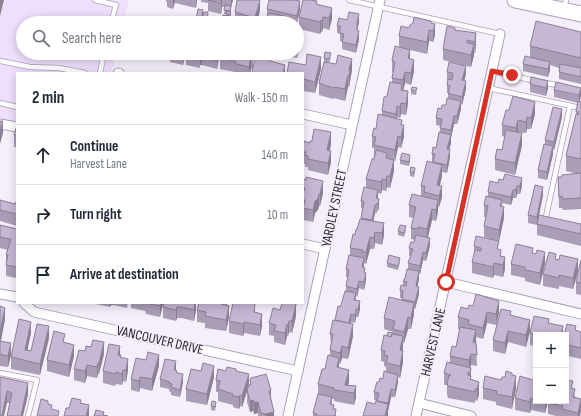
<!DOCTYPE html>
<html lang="en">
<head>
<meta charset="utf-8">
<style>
	body { margin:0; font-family:"Sofia Sans Condensed",sans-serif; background:#f6f6f7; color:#1f2937 }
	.controls { position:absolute; right:12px; bottom:12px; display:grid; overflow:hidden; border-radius:0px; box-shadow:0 2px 10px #0003 }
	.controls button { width:36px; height:36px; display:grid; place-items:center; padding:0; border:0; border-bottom:1px solid #e0e1e3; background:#fff; color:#1f2937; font:20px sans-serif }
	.stop { position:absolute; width:12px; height:12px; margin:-9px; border:3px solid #d93025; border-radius:50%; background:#fff }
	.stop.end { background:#d93025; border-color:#fff; box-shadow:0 1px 4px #0008 }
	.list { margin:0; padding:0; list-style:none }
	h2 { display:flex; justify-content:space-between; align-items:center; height:52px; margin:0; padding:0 16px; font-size:17px }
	h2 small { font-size:13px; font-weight:400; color:#747a83 }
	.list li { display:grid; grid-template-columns:26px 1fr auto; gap:12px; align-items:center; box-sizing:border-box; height:60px; padding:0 16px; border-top:1px solid #e0e1e3 }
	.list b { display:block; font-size:15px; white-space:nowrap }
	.list p { margin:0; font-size:13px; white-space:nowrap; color:#747a83 }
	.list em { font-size:13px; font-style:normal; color:#747a83 }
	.icon { flex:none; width:22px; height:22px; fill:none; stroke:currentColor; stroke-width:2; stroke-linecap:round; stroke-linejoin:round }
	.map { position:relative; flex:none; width:581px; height:416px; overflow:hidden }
	.search { position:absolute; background:#fff; box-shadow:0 2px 10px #0003; left:16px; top:16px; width:288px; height:44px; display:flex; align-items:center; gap:10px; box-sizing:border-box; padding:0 14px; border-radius:22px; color:#747a83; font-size:15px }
	.panel { position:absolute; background:#fff; box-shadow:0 2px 10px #0003; left:16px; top:72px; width:288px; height:232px; border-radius:0px }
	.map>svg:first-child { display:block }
	.built { fill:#eedffd }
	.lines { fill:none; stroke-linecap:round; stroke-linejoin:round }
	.lane-casing { stroke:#ad9fbb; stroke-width:6 }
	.street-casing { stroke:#ad9fbb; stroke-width:11 }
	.primary-casing { stroke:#ad9fbb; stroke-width:17 }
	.lane { stroke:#fff; stroke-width:4.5 }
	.street { stroke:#fff; stroke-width:9 }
	.primary { stroke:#fff; stroke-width:15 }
	.wall { fill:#aa9db6 }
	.shaded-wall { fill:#8b8094 }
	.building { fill:#c6b7d4; stroke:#8b8094 }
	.route { stroke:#d93025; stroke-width:5 }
	.labels { text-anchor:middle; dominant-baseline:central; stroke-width:3.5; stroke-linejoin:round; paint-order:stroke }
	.street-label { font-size:14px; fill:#241e29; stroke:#f5effb }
</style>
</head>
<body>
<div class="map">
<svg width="581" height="416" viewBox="0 0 581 416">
	<rect width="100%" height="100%" fill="#f5effb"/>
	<path class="built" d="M0,0H129L123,23H23V53H116L111,73H17V123L0,119Z"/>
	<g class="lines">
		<defs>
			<g id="lane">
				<path d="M95,0L116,5L111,23"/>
				<path d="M349,0L500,34"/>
				<path d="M564,9L566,0"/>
				<path d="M0,61L30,67L59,68L85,73"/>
				<path d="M492,71L535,81"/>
				<path d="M100,73L104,53"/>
				<path d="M542,82L561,86"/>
				<path d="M488,88L581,108"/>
				<path d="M0,103L17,107"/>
				<path d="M545,221L570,106"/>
				<path d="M0,373L37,380L28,416"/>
			</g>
			<g id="street">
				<path d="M118,73H119"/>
				<path d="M303,114L352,125"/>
				<path d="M0,124L17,127"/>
				<path d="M303,244L325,249"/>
				<path d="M446,282L581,314"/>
				<path d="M0,294L17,297"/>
				<path d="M24,303L34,312L298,371"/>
				<path d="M419,403L471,416"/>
				<path d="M288,416L380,0"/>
				<path d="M416,416L500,34"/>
			</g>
			<path id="primary" d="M515,0L581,14"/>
		</defs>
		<use href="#lane" class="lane-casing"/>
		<use href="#street" class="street-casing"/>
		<use href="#primary" class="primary-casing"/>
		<use href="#lane" class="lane"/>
		<use href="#street" class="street"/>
		<use href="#primary" class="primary"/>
	</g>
	<g class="wall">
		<path d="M166,0H197L196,8L175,3L173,9L167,7V2H166Z"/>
		<path d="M201,0H233L231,6V16L230,19H229V23H222V19L226,15V14H224L225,7H222L221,14L208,11V3L201,2Z"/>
		<path d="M317,4L332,19L329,30L323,28L322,32H321L320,34L299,29V17Z"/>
		<path d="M267,9H300L297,23H293L284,21V23H266L268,17H267Z"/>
		<path d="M203,10L201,23H196V20Z"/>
		<path d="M260,10L257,23H235V12Z"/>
		<path d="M208,16L207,23H202V20Z"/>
		<path d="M347,20L359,22L357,30L359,39L356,53L342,49V41H340V34L337,33V26Z"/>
		<path d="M431,23L435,35L433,42L429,41L427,54L410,50V59L414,71L411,85L405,83L403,90L408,103L406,115L401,114L400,118L397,117V118L402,125L404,137L401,148L398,147L395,161H394V171L390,188L387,187L386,191L382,190L381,194L378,193V199L379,207L378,211H377V213H375L373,221L384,235L382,245L375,243L374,249H370L366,264L364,263L363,267L365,272L366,280L364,290L359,288L357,297L356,296V300L360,309L358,317H356L355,323L351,322V324L353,336L348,359L342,358L340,364H339V368L349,382L348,385L356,386V397L354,405L334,401V399H332V404L336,416H313V413L318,394V384L325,369L330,355V350L331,345L330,334L335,321L338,306L340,307L341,305L346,291V286L348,277H346V269L350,255V248L357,229L361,219L363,209L361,208V201L366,188V179L374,157V148H372V136L382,115V111L387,96L392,82V78L393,72H392V60L399,47V36L409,28Z"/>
		<path d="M455,30L476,33V44L475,53H474L471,67L443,60V49Z"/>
		<path d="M581,32V84L559,79V68L550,65V70L548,77L523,71V64L530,57V46Z"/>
		<path d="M299,52L297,58L292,57V53H297Z"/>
		<path d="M142,53H150V55Z"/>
		<path d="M154,53H186L183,65L170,62V59L168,58L154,55Z"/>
		<path d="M219,53V57L217,69L202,65H200V68L186,65V57Z"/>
		<path d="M253,54V69H251L250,73H235V72L220,69V58Z"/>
		<path d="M331,57L329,63L352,70L349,87H348L345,101L334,98L333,99L319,95V83L324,62V58Z"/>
		<path d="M289,62L321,69L315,93L303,91V73H287Z"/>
		<path d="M447,72L466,74L464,81L466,89L462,105L461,104V109L457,124H454L451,138V143L449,149L450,157L447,173L442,172V176L440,185L442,197L439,207H438V211L436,221L432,220L428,237L430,245L426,261L423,260L420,274H419V279L417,286L419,294L415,309H414V314L411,329H408L404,343H403V362L400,378L398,377V382L395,397H391L388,411V416H363L377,402V401L374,400V392L379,382L383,379L386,372V367L384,366V362L381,361V350L387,336L393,334V332L384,329V318L402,300V298H400V290L403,285V281L405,278L408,269V263L411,256H409V248L414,242L415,240L411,239V228L414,218L409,217V205L421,196V186L433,163V162L432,161V154L436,148L440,132V126L436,125V118L441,109L446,105L448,98V93H447V85L448,80H447Z"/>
		<path d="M530,84L548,88L546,96L530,92Z"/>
		<path d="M411,90L417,92L416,95L411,94Z"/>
		<path d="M554,90L581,96L580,101L581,102V209L563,210L562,208H559L558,177H562L578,174L566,171V156L576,116V112L578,103L554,97Z"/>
		<path d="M509,110L535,114L531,129H527L526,133L518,132L522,145L515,175L495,170V159L502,150L505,137L502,136V125Z"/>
		<path d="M562,117L554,150H553V154L547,180L538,178V170L545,144V140Z"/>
		<path d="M17,128V147H14V135Z"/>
		<path d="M310,143L331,144L330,151L331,162L328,175L308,170V167H305V164L303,163V148Z"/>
		<path d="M410,159L409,166L400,164V160Z"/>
		<path d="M410,172H415L414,177L410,176Z"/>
		<path d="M306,180L323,193L320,206H319L318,210L315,213L313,222L303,220V183Z"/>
		<path d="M498,183L522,186L520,194H517L516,198H513L511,205L502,203L504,218L499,241L484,237V226L486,217H484V205L488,196V192Z"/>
		<path d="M543,195L537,225L528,223V215Z"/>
		<path d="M0,200L15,204L17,202V226L0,221Z"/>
		<path d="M537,224H581V246L537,235Z"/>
		<path d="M0,225L17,229V278L6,276V255L8,250L0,248Z"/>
		<path d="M406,230L404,237L398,235V231Z"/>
		<path d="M474,246L499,249L505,269L503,277L494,275L493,278L472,273V262L474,257Z"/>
		<path d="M533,254L545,263L540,285L525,281V278L511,275V264Z"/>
		<path d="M556,259L578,271L573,289L559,286V289L543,286V274Z"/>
		<path d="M581,260V295L576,294V282Z"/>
		<path d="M400,262L398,270L387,267V263Z"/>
		<path d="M96,303H128L127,308L113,305H111L110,307L96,304Z"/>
		<path d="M131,303H163L160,317L146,314L145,311L131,308Z"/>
		<path d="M196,303V310L194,321L181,318H177L176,321L163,318V307Z"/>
		<path d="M199,303H227L229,317L226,331L205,328V323L197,322V310Z"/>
		<path d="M0,306L5,319L1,341L11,355L8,367L0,366Z"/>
		<path d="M468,309L499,312L496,325L487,323L483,339L476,337L477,366L471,365L470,368L471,379L479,382V394L477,401L475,400V403L448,398L447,394V385H444V373L450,363V356L456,347L460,329H458V317Z"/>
		<path d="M255,313L262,326L260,336L244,333L243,336L229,333V321Z"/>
		<path d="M511,315L530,331L526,347L508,342L505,354L493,351V340Z"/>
		<path d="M296,316L292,333L289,332L288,336H287L285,345L274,342V336L269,335V323Z"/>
		<path d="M549,323L563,335H536V346L530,345V333Z"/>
		<path d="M576,331L581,332V359L568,356V352H566V335Z"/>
		<path d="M31,333L27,350L31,351L49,338L40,375L11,369V357Z"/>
		<path d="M65,342L74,356L69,377L47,371V360Z"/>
		<path d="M85,351L104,354L99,374H98L97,378L87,376L85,383L74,380V369Z"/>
		<path d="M120,355L128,370L126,382L123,381L122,385L116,384L115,386L103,383V371Z"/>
		<path d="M159,366L152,391L140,388L139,392L131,390V379Z"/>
		<path d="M176,369V370L183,382L180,397L171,395V392L169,391V389L160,387V379Z"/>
		<path d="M226,371H236L249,385H250V380L271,400L274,416H258V413L254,414L253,411L250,412L247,402V391L242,407L240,406L239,409L233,407V405L218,401V392H216V380Z"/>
		<path d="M512,375L516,388L512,409L496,405V402L483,399V388L501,380L505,377Z"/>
		<path d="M0,377L28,395L10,403H7Z"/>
		<path d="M214,377L207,405L186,401V389Z"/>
		<path d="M536,381V401H548L545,413L531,410L530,413L515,410V398Z"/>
		<path d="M573,389L575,397L581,399V410L580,416H556L548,414V403Z"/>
		<path d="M211,406H216L215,411L211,410Z"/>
	</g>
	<g class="shaded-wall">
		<path d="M0,0H4L0,16Z"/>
		<path d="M173,0H175L173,9Z"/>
		<path d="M196,0H197L196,8Z"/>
		<path d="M221,0H222V7L221,14Z"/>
		<path d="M231,0H233L231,8Z"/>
		<path d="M260,0V10L257,23H255V18Z"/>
		<path d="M300,1V9L297,23V16Z"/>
		<path d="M332,8V19L329,30V18Z"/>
		<path d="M203,10V14L201,23V21Z"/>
		<path d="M359,14V22L357,31V23Z"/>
		<path d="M323,17V28L322,32V21Z"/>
		<path d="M321,20V32L320,34V22Z"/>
		<path d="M435,24V35L433,42V31Z"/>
		<path d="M429,30V41L427,54V42Z"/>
		<path d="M359,31V39L356,53V45Z"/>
		<path d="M476,33V44L475,53V42Z"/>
		<path d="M474,44V56L471,67V55Z"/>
		<path d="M410,50V61L408,58Z"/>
		<path d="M183,53H186L183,65Z"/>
		<path d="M219,53V57L217,69V61Z"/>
		<path d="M202,57V65H200V68V58Z"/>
		<path d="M251,57V69L250,73H249V67Z"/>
		<path d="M321,57V69L315,93V82Z"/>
		<path d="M352,59V70L349,87V69Z"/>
		<path d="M414,60V71L411,85V73Z"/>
		<path d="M550,62V70L548,77V69Z"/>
		<path d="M285,65V73H283Z"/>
		<path d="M466,66V74L462,88V80Z"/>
		<path d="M405,72V83L403,92V80Z"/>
		<path d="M348,75V87L345,101V89Z"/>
		<path d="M466,81V89L462,105V97Z"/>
		<path d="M548,81V88L546,96V88Z"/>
		<path d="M581,88V96L579,103V95Z"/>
		<path d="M408,91V103L406,115V104Z"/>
		<path d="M461,101V109L457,124V116Z"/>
		<path d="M535,102V114L531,129V118Z"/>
		<path d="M401,103V114L400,118V107Z"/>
		<path d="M397,106V117L396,125V114Z"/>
		<path d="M562,109V117L554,150V142Z"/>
		<path d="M454,116V124L451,138V130Z"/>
		<path d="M527,117V129L526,133V122Z"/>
		<path d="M402,120V131L404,125V137L401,148V125Z"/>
		<path d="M518,120V132L516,140V128Z"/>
		<path d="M3,121V133L0,144V132Z"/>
		<path d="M304,130V141L303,143V132Z"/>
		<path d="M331,132V144L327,162V150Z"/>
		<path d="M522,133V145L515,175V163Z"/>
		<path d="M451,135V143L447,157V149Z"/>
		<path d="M398,136V147L395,161V150Z"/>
		<path d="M553,146V154L547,180V172Z"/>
		<path d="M450,149V157L447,173V165Z"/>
		<path d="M331,151V162L328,175V163Z"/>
		<path d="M410,155V159L409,166V162Z"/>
		<path d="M394,160V171L390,188V176Z"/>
		<path d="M442,165V176L437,196V185Z"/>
		<path d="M387,176V187L386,191V180Z"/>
		<path d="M522,178V186L520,194V186Z"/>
		<path d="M382,179V190L381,194V182Z"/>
		<path d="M323,181V193L320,206V194Z"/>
		<path d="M442,186V197L439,207V196Z"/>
		<path d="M517,186V194L516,198V190Z"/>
		<path d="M543,187V195L537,225V217Z"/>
		<path d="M378,190V198L376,206V198Z"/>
		<path d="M513,190V198L511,205V197Z"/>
		<path d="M319,194V206L318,210L315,213L313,222V210L315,201Z"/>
		<path d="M379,199V207L378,211V204Z"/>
		<path d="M438,200V211L436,221V210Z"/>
		<path d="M375,205V213L372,228V220Z"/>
		<path d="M504,207V218L499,241V230Z"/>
		<path d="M432,209V220L427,240V229Z"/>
		<path d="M384,223V235L382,245V233Z"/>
		<path d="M375,232V243L374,249V238Z"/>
		<path d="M370,237V249L366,264V252Z"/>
		<path d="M430,238V245L426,261V253Z"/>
		<path d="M423,252V260L420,274V266Z"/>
		<path d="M545,252V263L540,285V273Z"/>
		<path d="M505,257V269L503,277V265Z"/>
		<path d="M364,258V266L362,275V267Z"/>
		<path d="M578,259V271L573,289V278Z"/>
		<path d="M494,263V275L493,278V267Z"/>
		<path d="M419,271V279L416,294V286Z"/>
		<path d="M366,273V280L364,290V282Z"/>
		<path d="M359,281V288L357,297V289Z"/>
		<path d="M419,287V294L415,309V302Z"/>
		<path d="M360,301V309L358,317V309Z"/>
		<path d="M499,301V312L496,325V314Z"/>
		<path d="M110,303H113V305H111L110,307Z"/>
		<path d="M160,303H163V304L160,317Z"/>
		<path d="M195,303H196V310L194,321V310Z"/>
		<path d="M414,303V314L411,329V318Z"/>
		<path d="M255,304V315L254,312Z"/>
		<path d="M296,304V316L292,333V321Z"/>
		<path d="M229,306V317L226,331V320Z"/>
		<path d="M177,307V318L176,321V310Z"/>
		<path d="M5,308V319L0,344V332Z"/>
		<path d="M356,309V317L355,323V315Z"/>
		<path d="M487,312V323L483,339V328Z"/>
		<path d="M262,314V326L260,336V325Z"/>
		<path d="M351,314V322L349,331V323Z"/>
		<path d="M408,317V329L404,343V332Z"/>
		<path d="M530,320V331L526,347V335Z"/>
		<path d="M289,321V332L288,336V325Z"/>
		<path d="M31,322V333L25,361V350Z"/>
		<path d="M244,322V333L243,336V324Z"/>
		<path d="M287,324V336L285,345V333Z"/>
		<path d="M353,324V336L348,359V348Z"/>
		<path d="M49,326V338L40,375V364Z"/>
		<path d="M563,326V335H561Z"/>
		<path d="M476,330V342L473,354V342Z"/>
		<path d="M508,331V342L505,354V343Z"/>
		<path d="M403,336V348L400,362V350Z"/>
		<path d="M104,342V354L99,374V363Z"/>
		<path d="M11,343V355L8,367V356Z"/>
		<path d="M74,345V356L69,377V365Z"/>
		<path d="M120,346V358L118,355Z"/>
		<path d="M342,346V358L340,364V353Z"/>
		<path d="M403,351V362L400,378V366Z"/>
		<path d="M471,354V365L469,371V360Z"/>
		<path d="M159,355V366L152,391V379Z"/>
		<path d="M339,358V369L337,367Z"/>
		<path d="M128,359V370L126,382V370Z"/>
		<path d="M176,361V369L174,377V370Z"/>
		<path d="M98,363V374L97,378V367Z"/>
		<path d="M87,365V376L85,383V371Z"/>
		<path d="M214,366V377L207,405V394Z"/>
		<path d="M471,368V387L470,384V373Z"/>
		<path d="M123,370V381L122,385V374Z"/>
		<path d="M349,370V382L346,392L345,385Z"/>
		<path d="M183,374V382L180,397V390Z"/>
		<path d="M249,374V385L242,407V396Z"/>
		<path d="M398,375V382L395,397V390Z"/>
		<path d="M516,376V388L512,409V397Z"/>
		<path d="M140,377V388L139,392V381Z"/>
		<path d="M479,382V394L477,401V389Z"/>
		<path d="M28,383V395L23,416H21Z"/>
		<path d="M356,386V397L354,405V393Z"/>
		<path d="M391,389V397L388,411V403Z"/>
		<path d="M271,390V402L269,391Z"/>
		<path d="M7,391V403L4,416H2Z"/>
		<path d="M240,395V406L239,409V397Z"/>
		<path d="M531,398V410L530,413V402Z"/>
		<path d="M581,399V410L580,416H578V413Z"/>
		<path d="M253,400V411L250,412V401Z"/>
		<path d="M546,401H548L545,413V402Z"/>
		<path d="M254,402H258V413L254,414Z"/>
		<path d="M388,404V416H385Z"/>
		<path d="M89,405V416H86Z"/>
		<path d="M274,412V416H265V414Z"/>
	</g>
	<g class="building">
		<path d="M208,0H221V3Z"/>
		<path d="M237,0H260L255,18L235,12Z"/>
		<path d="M269,0H294L300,1L297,16L267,9Z"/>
		<path d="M303,0H310L317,1L316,4L332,8L329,18L323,17L322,21L321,20L320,22L299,17Z"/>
		<path d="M225,5L231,6L230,11L224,10Z"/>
		<path d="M198,9L203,10L201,21L196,20Z"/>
		<path d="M227,11L231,12L230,15L226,14Z"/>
		<path d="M204,12H208L207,21L202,20Z"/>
		<path d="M349,12L359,14L357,23V30L359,31L356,45L342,42L344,34L340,33V26H337L339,18L347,20Z"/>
		<path d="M268,13L284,16L283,23H266Z"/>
		<path d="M223,15L229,16L228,21L222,19Z"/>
		<path d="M414,17L431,21V23L435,24L433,31L429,30L427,42L399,36L401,26L409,28L410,25L413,23Z"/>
		<path d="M536,21L581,32V58L530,46Z"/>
		<path d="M447,26L455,28V30L476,33L475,42L467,40V43L474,44L471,55L443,49Z"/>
		<path d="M395,46L410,50L408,58L414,60L411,73L405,72L403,80L392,78L395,62L392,60Z"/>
		<path d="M297,47L299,48L297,54L294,53H297Z"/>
		<path d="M325,52L331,53L329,59L324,58Z"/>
		<path d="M187,53H219L217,61L202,57L200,58V60L186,57Z"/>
		<path d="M221,53H249L253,54V58L251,57L249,67L236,64L235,61L220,58Z"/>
		<path d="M307,54L321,57L315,82L303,79V73H287L289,62L306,65Z"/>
		<path d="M338,55L352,59L349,69L350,70L349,76L348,75L345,89L334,87L333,88L319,83L324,62L336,64Z"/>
		<path d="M525,56L550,62L548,69L523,64Z"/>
		<path d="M264,57L269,58L271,59L270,61L285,65L283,73H271L268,72L267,73H256L252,72L255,58L264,60Z"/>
		<path d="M449,62L466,66L462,80L466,81L462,97L448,93L450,86L447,85L448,79L452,80L453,73L447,72Z"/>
		<path d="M560,64L581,68V77L559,72Z"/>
		<path d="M531,77L548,81L546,88L530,84Z"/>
		<path d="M390,82L402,84L401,90L408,91L406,104L401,103L400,107L397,106L396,114L382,111L384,97L387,96Z"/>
		<path d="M556,82L581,88L579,95L554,90Z"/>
		<path d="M412,87L417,88L416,91L411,90Z"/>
		<path d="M513,96L535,102L531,118L527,117L526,122L518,120L516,128L502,125L506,110H509Z"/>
		<path d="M447,98L461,101L457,116H454L451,130L440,128L442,119L436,118L438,108L441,109L442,105H446Z"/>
		<path d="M578,101L581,102V159L566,156L576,114L578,115L579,112H576Z"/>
		<path d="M553,107L562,109L554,142L545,140Z"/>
		<path d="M378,114L402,120L401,125H404L401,137L398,136L395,150L374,145L376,137L372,136L374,128L376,129Z"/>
		<path d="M0,121H3L0,132Z"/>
		<path d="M16,128H17V136L14,135Z"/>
		<path d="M314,129L331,132L327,150L331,151L328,163L308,159V156L305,155L306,152H303V148L304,141L310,143V141H312Z"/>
		<path d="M506,130L522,133L515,163L495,159L497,149L502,150Z"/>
		<path d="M439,132L451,135L447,149H450L447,165L433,162L435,154H432L433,147L436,148Z"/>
		<path d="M544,144L553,146L547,172L538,170Z"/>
		<path d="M376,150L387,153L386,158L394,160L390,176H387L386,180L382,179L381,182L366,179L372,159H374Z"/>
		<path d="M402,153L410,155L409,162L400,160Z"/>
		<path d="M427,161L442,165L437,185L442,186L439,196L424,192L425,186H421Z"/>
		<path d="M411,167L415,168L414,173L410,172Z"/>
		<path d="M581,173V198L563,199L562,196L559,197L558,177H562V175Z"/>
		<path d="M505,174L522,178L520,186H517L516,190H513L511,197L488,192L490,181L498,183L499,179L503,180Z"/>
		<path d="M306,177L323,181L320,194H319L318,199L315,201L313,210L303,208L305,200L303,199V191H304L305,188H303V183L304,179L306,180Z"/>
		<path d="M535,185L543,187L537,217L528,215Z"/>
		<path d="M364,187L378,190L376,198L379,199L378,204L377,203V205H375L372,220L361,218L364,202L363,201H361Z"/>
		<path d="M412,194L438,200L436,210L432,209L427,229L418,227V229L411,228L416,207L409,205Z"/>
		<path d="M486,196L502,200L500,206L504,207L499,230L484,226L488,206L484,205Z"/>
		<path d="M0,200L15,204L16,202H17V214L0,210Z"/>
		<path d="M539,215L581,224V234L537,224Z"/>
		<path d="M360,219L384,223L382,233L375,232L374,238L370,237L366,252H362L363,250L350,248L353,234L355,235L356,229H357Z"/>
		<path d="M0,225L17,229V267L6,265L8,255H6L11,239L0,237Z"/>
		<path d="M400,225L406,226L404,233L398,231Z"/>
		<path d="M416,235L430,238L426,253L423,252L420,266L408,263L413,249L409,248L411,242H414Z"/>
		<path d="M476,236L499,241L497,249L501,250L500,256L505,257L503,265L494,263L493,267L472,262L475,250L481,251V248L474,246Z"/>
		<path d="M516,244L533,248L532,253L536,254L537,250L545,252L540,273L525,270V267L511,264Z"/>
		<path d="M549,252L556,254L555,259L559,260L560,255L578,259L573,278L559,275V278L543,274Z"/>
		<path d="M349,255L364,258L362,267L365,268L364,272L366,273L364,282L359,281L357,289L346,286L349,271L348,269H346Z"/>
		<path d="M389,255L400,258L398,266L387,263Z"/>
		<path d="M581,260V283L576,282Z"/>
		<path d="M407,269L419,271L416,286L419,287L415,302L402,299L403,291L400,290L401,285L406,286L407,282L403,281L405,278Z"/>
		<path d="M345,291L356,293L354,300L360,301L358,309H356L355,315L351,314L349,323L335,320L338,306L340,307L341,305Z"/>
		<path d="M476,294L499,301L496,314L487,312L483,328L468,324L469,320L458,317L461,307L468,309L469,305L473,306Z"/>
		<path d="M389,297L414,303L411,318L408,317L404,332L393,329L395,321L384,318Z"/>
		<path d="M146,303H160V306Z"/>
		<path d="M164,303H195L194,310L181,307H177L176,310L163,307Z"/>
		<path d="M199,303H221V304L229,306L226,320L205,316L206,312L197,310Z"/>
		<path d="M233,303H252L255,304L254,312L262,314L260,325L244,322L243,324L229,321Z"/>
		<path d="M282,303H290L296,304L292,321H289L288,325L287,324L285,333L274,331L276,325L269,323L273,308L280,310Z"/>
		<path d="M0,306L5,308L0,332Z"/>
		<path d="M501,309L511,311L510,315L530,320L526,335L508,331L505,343L493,340Z"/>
		<path d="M534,316L549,319L548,323L563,326L561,335H538L530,333Z"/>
		<path d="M19,319L31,322L25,350L31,351L37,324L49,326L40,364L11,357Z"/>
		<path d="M333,320L353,324L348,348L342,346L340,353L330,350L333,334H330Z"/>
		<path d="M567,324L576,326L575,330L581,332V348L568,345L569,341L566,340V335H564Z"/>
		<path d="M460,327L476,330L473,342L476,343L477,355L471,354L469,360L450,356L452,346L456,347Z"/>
		<path d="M54,331L65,334L63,342L74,345L69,365L47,360Z"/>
		<path d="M388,332L393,333V334H392L391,337L387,336Z"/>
		<path d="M392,334L403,336L400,350L403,351L400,366L386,363L388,356L384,355L385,351L381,350L384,335L391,337Z"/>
		<path d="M93,340L104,342L99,363H98L97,367L87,365L85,371L74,369L79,350L85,351L86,346L91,347Z"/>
		<path d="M0,341L11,343L8,356L0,354Z"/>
		<path d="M109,344L120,346L118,355H121L120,357L128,359L126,370H123L122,374L116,372L115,374L103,371Z"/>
		<path d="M148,352L159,355L152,379L140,377L139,381L131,379L136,358L146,360Z"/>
		<path d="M328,355L339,358L337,367L349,370L345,385L356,386L354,393L334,390V388L318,384L322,369H325Z"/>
		<path d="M165,359L176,361L174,370H176L177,373L183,374L180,390L171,387L172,384L169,383L170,382L160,379Z"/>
		<path d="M447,362L471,368L470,373L468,372V375L471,376L470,379L479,382L477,389H475V392L448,386L447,383L449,376L451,375L444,373Z"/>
		<path d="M203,363L214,366L207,394L186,389L191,369L201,371Z"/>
		<path d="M227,367L236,369V371L249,374L242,396L240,395L239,397L233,396V394L218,389L220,381L216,380L218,369L226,371Z"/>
		<path d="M384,371L398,375L395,390L391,389L388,403L377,401L379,393L374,392L377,382H379L380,378L383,379Z"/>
		<path d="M506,371L512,373V375L516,376L512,397L496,394L497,391L483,388L485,376L501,380L502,377H505Z"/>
		<path d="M266,374L271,390L269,391L274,412L265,414L261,413L258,402H254L253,400L250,401L247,390L249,385H251L250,380L251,378Z"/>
		<path d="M520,376L536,381V400L531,398L530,402L515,398Z"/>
		<path d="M0,377L28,383L21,416H7L12,393L7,391L2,416H0Z"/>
		<path d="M566,380L573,381L571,388L575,389L573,397L581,399L578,413L562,409L563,406L548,403L549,401H566Z"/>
		<path d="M318,394L332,397L330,404L334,405L333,409H336L335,416H316L317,414L313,413Z"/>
		<path d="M72,398L81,400L80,403L89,405L86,416H64L66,408H69Z"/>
		<path d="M41,399L48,401V404L52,405L51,409L59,411L58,416H37Z"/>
		<path d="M212,401L216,402L215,407L211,406Z"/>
		<path d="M376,401L388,404L385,416H363L367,402L375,404Z"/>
		<path d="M96,410L104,412L103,415L108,416H94Z"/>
	</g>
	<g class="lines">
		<path class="route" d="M446,282L492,71L512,75"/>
	</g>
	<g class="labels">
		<g class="street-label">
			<text transform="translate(334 208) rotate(-78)">YARDLEY STREET</text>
			<text transform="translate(160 340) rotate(13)">VANCOUVER DRIVE</text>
			<text transform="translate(433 342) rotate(-77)">HARVEST LANE</text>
		</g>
	</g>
</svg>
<div class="controls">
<button>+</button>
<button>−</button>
</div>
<div class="stop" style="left:446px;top:282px"></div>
<div class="stop end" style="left:512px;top:75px"></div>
<div class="search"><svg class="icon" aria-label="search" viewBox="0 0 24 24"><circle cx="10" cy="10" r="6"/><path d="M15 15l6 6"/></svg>Search here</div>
<section class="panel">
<h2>2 min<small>Walk · 150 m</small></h2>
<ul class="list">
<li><svg class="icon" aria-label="ahead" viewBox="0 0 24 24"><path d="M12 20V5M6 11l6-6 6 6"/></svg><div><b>Continue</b><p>Harvest Lane</p></div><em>140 m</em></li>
<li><svg class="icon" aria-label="right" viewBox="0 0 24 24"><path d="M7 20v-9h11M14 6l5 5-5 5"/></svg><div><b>Turn right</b></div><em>10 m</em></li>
<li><svg class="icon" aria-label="arrive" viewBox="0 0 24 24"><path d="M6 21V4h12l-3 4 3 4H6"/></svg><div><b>Arrive at destination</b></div></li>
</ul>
</section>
</div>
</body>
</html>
